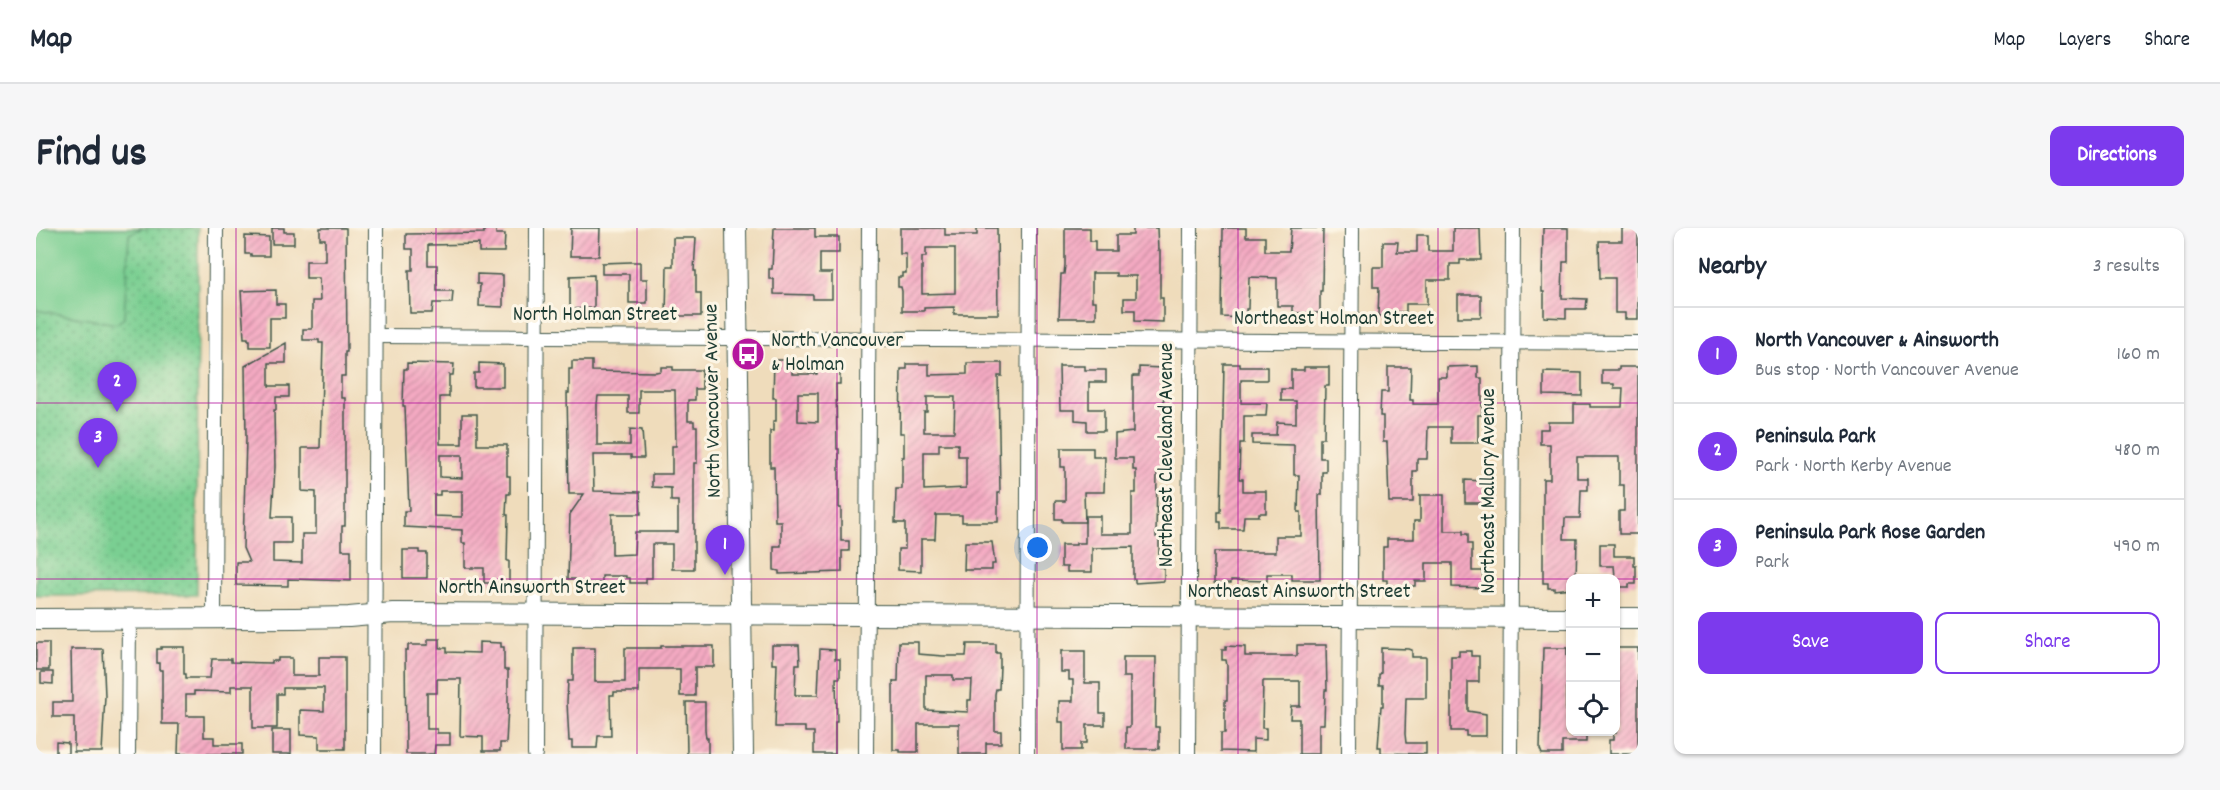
<!DOCTYPE html>
<html lang="en">
<head>
<meta charset="utf-8">
<style>
	body { margin:0; font-family:Dekko,sans-serif; background:#f6f6f7; color:#1f2937 }
	.controls { position:absolute; right:18px; bottom:18px; display:grid; overflow:hidden; border-radius:12px; box-shadow:0 2px 4px #0004 }
	.controls button { width:54px; height:54px; display:grid; place-items:center; padding:0; border:0; border-bottom:2px solid #e0e1e3; background:#fff; color:#1f2937; font:30px sans-serif }
	.you { position:absolute; left:1002px; top:320px; width:21px; height:21px; margin:-15px; border:4px solid #fff; border-radius:50%; background:#1a73e8; box-shadow:0 0 0 9px #1a73e833 }
	.badge { display:grid; place-items:center; width:39px; height:39px; border-radius:50%; background:#7c3aed; color:#fff; font-size:20px; font-weight:700 }
	.pin { position:absolute; translate:-50% -50px; filter:drop-shadow(0 2px 3px #0008) }
	.pin::after { content:''; position:absolute; top:32px; width:21px; height:18px; background:inherit; clip-path:polygon(0 0,100% 0,50% 100%) }
	.list { margin:0; padding:0; list-style:none }
	h2 { display:flex; justify-content:space-between; align-items:center; height:78px; margin:0; padding:0 24px; font-size:26px }
	h2 small { font-size:20px; font-weight:400; color:#747a83 }
	.list li { display:grid; grid-template-columns:39px 1fr auto; gap:18px; align-items:center; box-sizing:border-box; height:96px; padding:0 24px; border-top:2px solid #e0e1e3 }
	.list b { display:block; font-size:22px; white-space:nowrap }
	.list p { margin:0; font-size:20px; white-space:nowrap; color:#747a83 }
	.list em { font-size:20px; font-style:normal; color:#747a83 }
	.actions { display:flex; gap:12px; padding:18px 24px }
	.actions a { flex:1; padding:14px 0; border:2px solid #7c3aed; border-radius:12px; text-align:center; font-size:21px; color:#7c3aed }
	.actions .main { background:#7c3aed; color:#fff }
	.icon { flex:none; width:33px; height:33px; fill:none; stroke:currentColor; stroke-width:2; stroke-linecap:round; stroke-linejoin:round }
	.map { position:relative; flex:none; width:1602px; height:526px; overflow:hidden; border-radius:12px }
	header { display:flex; align-items:center; gap:36px; box-sizing:border-box; height:84px; padding:0 30px; background:#fff; border-bottom:2px solid #e0e1e3 }
	header strong { font-size:28px }
	nav { display:flex; gap:33px; margin-inline-start:auto; font-size:21px }
	.intro { display:flex; align-items:center; justify-content:space-between; box-sizing:border-box; height:144px; padding:0 36px }
	h1 { margin:0; font-size:42px }
	.button { padding:15px 27px; border-radius:12px; background:#7c3aed; color:#fff; font-size:21px; font-weight:700 }
	main { display:flex; gap:36px; padding:0 36px }
	aside { flex:1; background:#fff; border-radius:12px; box-shadow:0 2px 4px #0004 }
	.map>svg:first-child { display:block }
	.park { fill:url(#park-dots); stroke:#4c8663; stroke-width:1.5 }
	.pitch { fill:#7acf92; stroke:#4c8663; stroke-width:1.5 }
	.building { fill:url(#building-hatch); fill-rule:evenodd }
	.lines { fill:none; stroke-linecap:round; stroke-linejoin:round }
	.street-casing { stroke:#3e5548; stroke-width:16 }
	.secondary-casing { stroke:#3e5548; stroke-width:22 }
	.street { stroke:#fff; stroke-width:14 }
	.secondary { stroke:#fff; stroke-width:20 }
	.grid { fill:none; stroke:#b5179e; stroke-width:1.5; stroke-opacity:0.55 }
	.labels { text-anchor:middle; dominant-baseline:central; stroke-width:6; stroke-linejoin:round; paint-order:stroke }
	.street-label { font-size:21px; fill:#1f3d34; stroke:#fcf5e5 }
	.poi-label { font-size:21px; fill:#1f3d34; stroke:#fcf5e5; text-anchor:start }
</style>
</head>
<body>
<header>
<strong>Map</strong>
<nav><a>Map</a><a>Layers</a><a>Share</a></nav>
</header>
<div class="intro"><h1>Find us</h1><a class="button">Directions</a></div>
<main>
<div class="map">
<svg width="1602" height="526" viewBox="0 0 1602 526">
	<defs>
		<pattern id="park-dots" width="8" height="8" patternUnits="userSpaceOnUse" patternTransform="scale(1.5)"><rect width="8" height="8" fill="#7acf92"/><path d="M2 2h.1M6 6h.1" fill="none" stroke="#63a978" stroke-width="1.8" stroke-linecap="round"/></pattern>
		<pattern id="building-hatch" width="6" height="6" patternUnits="userSpaceOnUse" patternTransform="scale(1.5)"><rect width="6" height="6" fill="#f5aac3"/><path d="M-1 1l2-2M0 6l6-6M5 7l2-2" fill="none" stroke="#c68c9f"/></pattern>
	</defs>
	<rect width="100%" height="100%" fill="#fcf5e5"/>
	<filter id="ink" filterUnits="userSpaceOnUse"><feTurbulence type="fractalNoise" baseFrequency=".0167" numOctaves="2"/><feDisplacementMap in="SourceGraphic" scale="12" xChannelSelector="R" yChannelSelector="G"/><feConvolveMatrix kernelMatrix="1 2 1 2 8 2 1 2 1" color-interpolation-filters="sRGB"/></filter>
	<filter id="wash" filterUnits="userSpaceOnUse"><feTurbulence type="fractalNoise" baseFrequency=".008" numOctaves="4" result="noise"/><feDisplacementMap in="SourceGraphic" scale="24" xChannelSelector="R" yChannelSelector="G"/><feGaussianBlur stdDeviation="1.35" result="paint"/><feColorMatrix in="noise" values="0 0 0 0 0 0 0 0 0 0 0 0 0 0 0 0 0 1.4 0 .05"/><feComposite in="paint" operator="in"/></filter>
	<g filter="url(#wash)">
		<rect width="100%" height="100%" fill="#efdcbb"/>
		<path class="park" d="M0,0H162L161,367L0,368Z"/>
		<path class="pitch" d="M0,0H107L93,6L88,90L80,96L0,82Z"/>
		<g id="blocks">
			<g class="building">
				<path d="M236,0H248V4H258V16H236Z"/>
				<path d="M284,0H310L311,124H309V148H305V170H309V298H306V322H315V353L252,351V358L200,357V334H213L207,320L210,210L209,138L250,115V135H233V158H253V169H240V182H238L239,239L236,289H255V315H237V334L266,335V306H280V264L266,263V220H284L287,115H283V112H267V101H276V73H284L283,50H270V33H289V11H284Z"/>
				<path d="M448,0H460V6H469L468,24H443V16L392,17V37H401V63H417L416,75H397L396,85H374L373,42H377V21H370V6L448,5Z"/>
				<path d="M535,0H564L563,28H534Z"/>
				<path d="M738,0H779V9H803V25H784V45H796V71H777V67L738,66V51H733V41H736Z"/>
				<path d="M864,0H909V7H941V0H961L962,86H918V79L888,80V83H866V63L865,59H862V49H866V45H870V26H864ZM890,20H919V65L886,66V29H890Z"/>
				<path d="M1029,0H1054V13H1059V23H1080V7H1097V0H1121L1122,22H1124V70H1127V94L1099,93V82H1088V70H1100V48H1080V45H1056V73H1060V90H1023L1025,46H1028L1029,37Z"/>
				<path d="M1187,0H1210V9H1229V23H1253L1255,0H1287L1286,63H1284V85H1261L1257,84V78H1241V50L1213,49L1212,81H1210V90L1186,89Z"/>
				<path d="M1417,0H1444L1445,32H1424V36H1414V52H1391V76H1370V84H1353V88H1342L1343,59H1337V39H1347V14H1362L1361,24H1381V7H1392V23H1417Z"/>
				<path d="M1507,0H1532V34H1527L1526,70L1551,71L1550,81H1530V90L1508,89V64H1506V56Z"/>
				<path d="M1586,0H1602V91H1589V85H1579V50H1564L1563,13H1586Z"/>
				<path d="M209,8L233,9V28H215V26H209Z"/>
				<path d="M637,10H660L658,43H660V65H665V88H630L631,38H637Z"/>
				<path d="M595,34H604V51H611V75H593V46H566V35Z"/>
				<path d="M441,46L467,47V79L443,78L444,56H441Z"/>
				<path d="M558,47V80L534,81V48Z"/>
				<path d="M240,62V76H249V90H234V119H214V112H212V110H208L205,63Z"/>
				<rect x="1422" y="67" width="23" height="22"/>
				<path d="M738,132H756V146H781V136H804V156H800L801,221H803V280H805V313H813V323H806V344L743,346V343L738,342V318H745V293H739L738,239H734V203H737V193H740V170H737ZM762,165H782V194L762,193Z"/>
				<path d="M536,133H556V143L620,144L625,143V139H637V142H666V161H659V172H652V193H658V198H661V235H658V341H636V316H616V350H610V355H594V350H590V348H566V355H539V351H532L534,286L548,266H533L531,165H533V141H536ZM603,162H639L640,218H636V246H616V259L635,260V273H642V304H599L598,326L576,327V286H605L604,264L558,263L557,227H595V230H608L606,202L594,201V217H561V176L562,168H592V185H603Z"/>
				<path d="M371,135L418,136L417,147H413V169H404V216H426V186H441V217H471V248H474V266H471L470,287H472L471,333H473V355H448V340H429V315H426V302L368,299V283H373L369,178H367L368,141H371ZM404,227H426V250L404,249ZM404,263H426V289L398,288V267H404Z"/>
				<path d="M443,135L467,136V159H438V145H443Z"/>
				<path d="M931,135H966V148H962L964,265H962V294H926V287H900L899,311H885V343L862,342V321H869V295H859L860,261H866V229H868V205H864L865,141H871V136H893V147L931,146ZM891,169H919L918,204H888V184H891ZM903,216H922V228H930V260L888,262V224H903Z"/>
				<path d="M1188,136H1204V139H1231V152H1205V175H1231L1230,188H1208V215H1204L1203,251H1207V263H1230V285H1223V288H1208L1207,301H1185V294H1182V284H1185Z"/>
				<path d="M1023,138H1049V142H1070V154H1053V181H1068V203H1051V193L1039,192V182H1024Z"/>
				<path d="M1442,138V150H1446V187H1442V215H1415V199H1392L1391,231H1381V243H1377V274H1353L1351,214H1347V188H1344L1345,164H1352V139H1375L1374,172H1377V176H1402V149H1411V139Z"/>
				<path d="M1103,139L1127,140L1129,243H1121L1120,309H1123V339H1128V353L1099,355V351H1097V319L1056,320V344H1031V339H1025V317H1040V315H1049V288H1064V306H1096V265H1100V242H1097V230H1079V206L1097,204V148H1103Z"/>
				<path d="M1268,139H1293V158H1289L1288,210H1284V230H1290V244H1286V267H1283L1284,352H1256V346H1231V353L1195,352V355H1178V324H1240V308H1265V284H1262L1263,247H1258V217L1216,216V207H1240L1241,194L1260,195V173H1245V161H1255V142H1268Z"/>
				<path d="M1583,139H1602V306H1583V283H1588V257H1583V229H1541V250H1552V262H1545L1544,290H1529L1528,311H1541L1540,351H1534V360L1518,362V360H1512V355H1507V251H1514V216H1504V201H1512V194H1538V176H1554V179H1586L1587,160H1578V156H1566V142H1583Z"/>
				<path d="M1508,144L1546,145V168L1508,167Z"/>
				<path d="M1025,220H1057V229H1069L1068,264H1048L1049,294H1026V291H1019V273H1029V239H1025Z"/>
				<path d="M1429,252L1447,253V262H1451V275H1429Z"/>
				<path d="M1384,267H1408V303H1427V306H1432V316H1436V343H1446L1447,349L1450,350V360L1416,359V335H1390V353H1379V358H1351V352H1347V319H1351V311H1378V293H1384Z"/>
				<path d="M929,314H956L959,336H956V342H928Z"/>
				<path d="M1564,316H1578V328H1598V338H1600V356H1593V359H1580L1578,338H1564Z"/>
				<path d="M367,322H383V325H391V350H367Z"/>
				<path d="M392,411H404V420H411V424L443,425V414L465,415V419H468V442H472V478L470,515H464V523H447V509L424,508L425,451H401V465H391V501H401V505H414V517H399L398,526H370L369,422H372V417H392Z"/>
				<path d="M863,414H882V426L907,428H930L931,416H960V425H964V438L963,461H960L959,466V503H965V515H950V526H923V496H882V524H864V522H857V453H862ZM890,447H917V452H936L935,472H932V484L890,482Z"/>
				<rect x="0" y="415" width="13" height="27"/>
				<path d="M736,417H763L764,436H760L759,467H782L784,421L799,422V431H804V450H800L801,494H799V526H778V504H769V499H739L741,436H736Z"/>
				<path d="M1261,417H1290L1291,462H1289L1288,496H1283V526H1263V491H1254L1255,478H1264V453H1227L1226,500H1230V512L1217,511V524L1185,523V505H1189V472H1191V438L1190,432H1186V422H1190V418L1209,419V428H1261Z"/>
				<path d="M625,418H678V439H659V468H644V441H603V464H578V467H574L575,508H562L561,520H536V513H533L531,474L532,453H537V420H559V454H589V420H625Z"/>
				<path d="M125,419H148V446H150V450H174L176,431H195V434L236,435V433H242V430H256V448H283V429H309V521H283V508L264,507V482L288,483V460H247V466H241V500H217V458H195V464L158,463V467H150V488H168V509H178V516H206V526H142L143,496H126V442H123V435H121V421H125Z"/>
				<path d="M1345,420L1373,421L1376,422V429H1390V470H1370L1369,506L1370,515H1390V526L1345,525V519H1342L1345,478H1347V457H1343V447L1345,445Z"/>
				<path d="M1507,420H1531V428H1534V460H1530V504H1550V514H1526V526H1506L1504,521Z"/>
				<path d="M1580,420H1602V526H1573V512H1577V505H1580Z"/>
				<path d="M35,421H67L69,468L66,524H38V489H17V474H36Z"/>
				<path d="M1025,423H1049V455H1064V485H1069V497H1051V515H1045V522H1027V494H1023V473H1037V452H1033V444H1025Z"/>
				<path d="M1423,423H1435V428H1443V454H1432V483L1450,486V508H1430V503H1415V428H1423Z"/>
				<path d="M1087,429H1120L1119,499H1123V521H1090V499H1094V449H1087Z"/>
				<path d="M5,444H17V456L5,455Z"/>
				<path d="M650,474H669V501L670,510H672V526H651Z"/>
				<rect x="236" y="502" width="19" height="24"/>
				<path d="M20,514L32,515V526H20Z"/>
			</g>
		</g>
	</g>
	<g filter="url(#ink)">
		<use href="#blocks" fill-opacity="0" stroke="#3e5548" stroke-width="1.5"/>
		<g class="lines">
			<defs>
				<g id="street">
					<path d="M340,108L1602,115"/>
					<path d="M178,390L180,0"/>
					<path d="M92,526L93,391"/>
					<path d="M338,526L340,0"/>
					<path d="M499,526L501,0"/>
					<path d="M830,526L833,0"/>
					<path d="M991,526L993,0"/>
					<path d="M1152,526L1155,0"/>
					<path d="M1313,526L1316,0"/>
					<path d="M1474,526L1477,0"/>
				</g>
				<g id="secondary">
					<path d="M700,0L707,526"/>
					<path d="M1580,390H1602"/>
					<path d="M0,391L259,390L313,389L357,385L1534,390"/>
				</g>
			</defs>
			<use href="#street" class="street-casing"/>
			<use href="#secondary" class="secondary-casing"/>
			<use href="#street" class="street"/>
			<use href="#secondary" class="secondary"/>
		</g>
	</g>
	<path class="grid" d="M200,0V526M400,0V526M601,0V526M801,0V526M1001,0V526M1202,0V526M1402,0V526M0,175H1602M0,351H1534M1580,351H1602"/>
	<defs>
		<symbol id="bus-disc" viewBox="-11 -11 22 22"><circle r="9.5" fill="#b5179e" stroke="#fcf5e5"/><path d="M-5-6H5V4H4V6H2V4H-2V6H-4V4H-5ZM-3.5-4V0h7V-4ZM-3.5 1.2v1.5H-2V1.2ZM2 1.2v1.5H3.5V1.2Z" fill="#fff"/></symbol>
	</defs>
	<g fill-rule="evenodd">
		<use href="#bus-disc" x="693" y="107" width="38" height="38"/>
	</g>
	<g class="labels">
		<g class="street-label">
			<text x="559" y="88">North Holman Street</text>
			<text x="1298" y="92">Northeast Holman Street</text>
			<text transform="translate(678 173) rotate(-91)">North Vancouver Avenue</text>
			<text transform="translate(1132 227) rotate(-90)">Northeast Cleveland Avenue</text>
			<text transform="translate(1454 263) rotate(-90)">Northeast Mallory Avenue</text>
			<text x="496" y="361">North Ainsworth Street</text>
			<text x="1263" y="365">Northeast Ainsworth Street</text>
		</g>
		<g class="poi-label">
			<text x="735" y="114">North Vancouver<tspan x="735" dy="24">&amp; Holman</tspan></text>
		</g>
	</g>
</svg>
<div class="controls">
<button>+</button>
<button>−</button>
<button><svg class="icon" aria-label="locate" viewBox="0 0 24 24"><circle cx="12" cy="12" r="6"/><path d="M12 2v4M12 18v4M2 12h4M18 12h4"/></svg></button>
</div>
<div class="you"></div>
<div class="pin badge" style="left:689px;top:347px">1</div>
<div class="pin badge" style="left:81px;top:184px">2</div>
<div class="pin badge" style="left:62px;top:240px">3</div>
</div>
<aside>
<h2>Nearby<small>3 results</small></h2>
<ul class="list">
<li><span class="badge">1</span><div><b>North Vancouver &amp; Ainsworth</b><p>Bus stop · North Vancouver Avenue</p></div><em>160 m</em></li>
<li><span class="badge">2</span><div><b>Peninsula Park</b><p>Park · North Kerby Avenue</p></div><em>480 m</em></li>
<li><span class="badge">3</span><div><b>Peninsula Park Rose Garden</b><p>Park</p></div><em>490 m</em></li>
</ul>
<div class="actions"><a class="main">Save</a><a>Share</a></div>
</aside>
</main>
</body>
</html>
